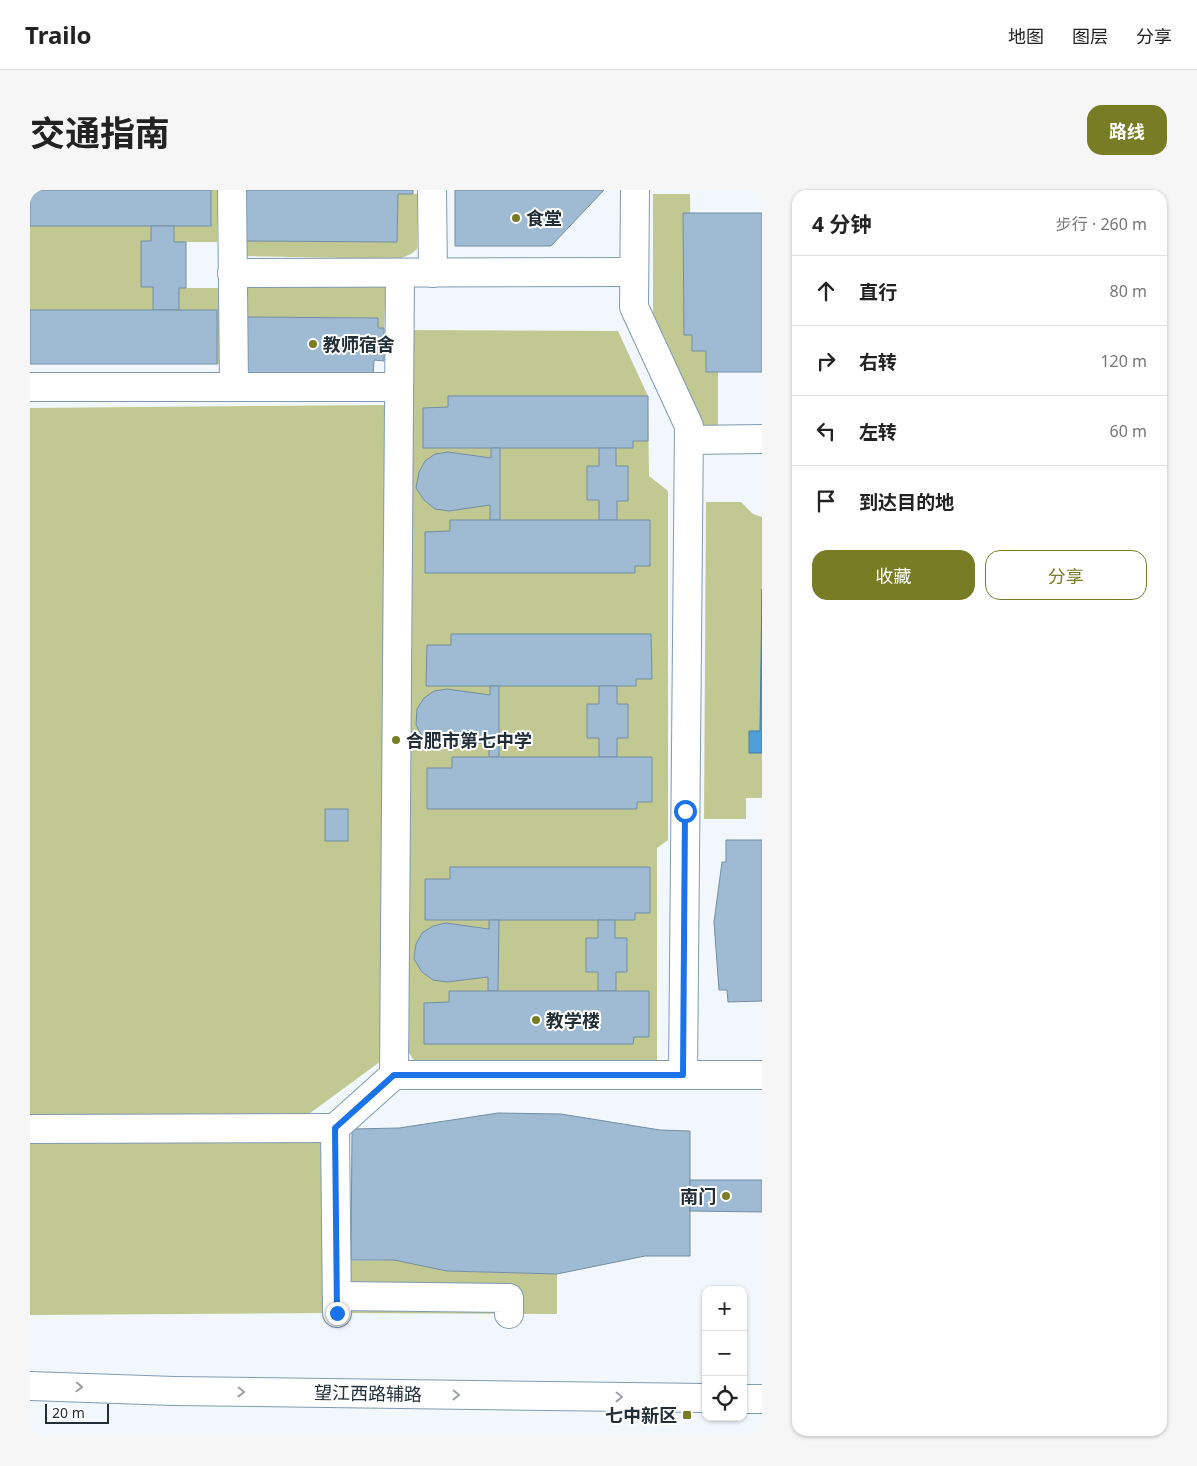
<!DOCTYPE html>
<html lang="zh">
<head>
<meta charset="utf-8">
<style>
	body { margin:0; font-family:"Noto Sans","Noto Sans SC",sans-serif; background:#f6f6f6; color:#222 }
	.controls { position:absolute; right:15px; bottom:15px; display:grid; overflow:hidden; border-radius:10px; box-shadow:0 1px 4px #0004 }
	.controls button { width:45px; height:45px; display:grid; place-items:center; padding:0; border:0; border-bottom:1px solid #e0e0e0; background:#fff; color:#222; font:25px sans-serif }
	.scale { position:absolute; left:15px; bottom:12px; width:64px; box-sizing:border-box; padding-left:5px; border:2px solid #222e37; border-top:0; font-size:14px; line-height:18px; white-space:nowrap; color:#222e37; -webkit-text-stroke:4px #fff; paint-order:stroke }
	.stop { position:absolute; width:15px; height:15px; margin:-11px; border:4px solid #1a73e8; border-radius:50%; background:#fff }
	.stop.end { background:#1a73e8; border-color:#fff; box-shadow:0 1px 5px #0008 }
	.list { margin:0; padding:0; list-style:none }
	h2 { display:flex; justify-content:space-between; align-items:center; height:65px; margin:0; padding:0 20px; font-size:21px }
	h2 small { font-size:16px; font-weight:400; color:#767676 }
	.list li { display:grid; grid-template-columns:32px 1fr auto; gap:15px; align-items:center; box-sizing:border-box; height:70px; padding:0 20px; border-top:1px solid #e0e0e0 }
	.list b { display:block; font-size:19px; white-space:nowrap }
	.list em { font-size:16px; font-style:normal; color:#767676 }
	.actions { display:flex; gap:10px; padding:15px 20px }
	.actions a { flex:1; padding:11px 0; border:1px solid #777c25; border-radius:15px; text-align:center; font-size:18px; color:#777c25 }
	.actions .main { background:#777c25; color:#fff }
	.icon { flex:none; width:28px; height:28px; fill:none; stroke:currentColor; stroke-width:2; stroke-linecap:round; stroke-linejoin:round }
	.map { position:relative; flex:none; width:732px; height:1246px; overflow:hidden; border-radius:15px }
	header { display:flex; align-items:center; gap:30px; box-sizing:border-box; height:70px; padding:0 25px; background:#fff; border-bottom:1px solid #e0e0e0 }
	header strong { font-size:24px }
	nav { display:flex; gap:28px; margin-inline-start:auto; font-size:18px }
	.intro { display:flex; align-items:center; justify-content:space-between; box-sizing:border-box; height:120px; padding:0 30px }
	h1 { margin:0; font-size:35px }
	.button { padding:12px 22px; border-radius:15px; background:#777c25; color:#fff; font-size:18px; font-weight:700 }
	main { display:flex; gap:30px; padding:0 30px }
	aside { flex:1; background:#fff; border-radius:15px; box-shadow:0 1px 4px #0004 }
	.map>svg:first-child { display:block }
	.green { fill:#c2c892 }
	.water { fill:#4fa0da; stroke:#427ea9 }
	.building { fill:#9fbbd3; stroke:#728ea4 }
	.lines { fill:none; stroke-linecap:round; stroke-linejoin:round }
	.minor-casing { stroke:#7f9bb1; stroke-width:30 }
	.minor { stroke:#fff; stroke-width:28 }
	.oneway { stroke:#9ca1a5 }
	.route { stroke:#1a73e8; stroke-width:6 }
	.poi-dot { fill:#777c25; stroke:#fff; stroke-width:2 }
	.labels { text-anchor:middle; dominant-baseline:central; stroke-width:4; stroke-linejoin:round; paint-order:stroke }
	.poi-label { font-size:18px; font-weight:bold; fill:#222e37; stroke:#fff; text-anchor:start }
	.street-label { font-size:18px; fill:#222e37; stroke:#fff }
</style>
</head>
<body>
<header>
<strong>Trailo</strong>
<nav><a>地图</a><a>图层</a><a>分享</a></nav>
</header>
<div class="intro"><h1>交通指南</h1><a class="button">路线</a></div>
<main>
<div class="map">
<svg width="732" height="1246" viewBox="0 0 732 1246">
	<rect width="100%" height="100%" fill="#f1f7fc"/>
	<g class="green">
		<path d="M0,0H124L121,51H111V97H123V120H0Z"/>
		<path d="M181,0H188L187,52H144V36H181Z"/>
		<path d="M368,4H388L387,59L381,64L369,69L207,66V51L367,52Z"/>
		<path d="M623,4H660L662,161H676V182H688V237H672L623,139Z"/>
		<path d="M213,91L356,92L354,138H348V128L213,127Z"/>
		<path d="M149,98H192L191,174H187L186,120H149Z"/>
		<path d="M377,140L588,141L618,206L619,286L638,301V650L627,658V877H388L374,855Z"/>
		<path d="M358,215L351,871L268,932L0,931V218Z"/>
		<path d="M676,312H711L723,324L732,327V608H716V629H674Z"/>
		<path d="M293,942L294,1123L0,1125V944Z"/>
		<path d="M364,1070L417,1081L527,1084V1124L307,1123V1071Z"/>
	</g>
	<path class="water" d="M732,399V563H719V541H730Z"/>
	<g class="building">
		<rect x="0" y="0" width="181" height="36"/>
		<path d="M214,0H383V4H368L367,52L214,51Z"/>
		<path d="M425,0H574L521,56H425Z"/>
		<path d="M653,23H732V182H676V161H662V145H654Z"/>
		<path d="M121,36H144V52H156V98H149V120H123V97H111V51H121Z"/>
		<rect x="0" y="120" width="187" height="54"/>
		<path d="M213,127L348,128V138H354V171L344,170L343,188L212,187Z"/>
		<path d="M418,206H618V251H603V258H393V218L418,217Z"/>
		<path d="M461,258H470V330H460V315L419,321L405,319L394,310L386,298L389,282L395,271L405,264L418,262L461,268Z"/>
		<path d="M569,258H586V276H598V311H587V330H569V310H557V276H569Z"/>
		<path d="M420,330H620V376H605V383H395V342L420,341Z"/>
		<path d="M421,444H621L622,489H606V496H396L397,455H421Z"/>
		<path d="M460,496H469V567H459V552L418,557L404,556L393,548L386,535L387,519L394,508L404,501L417,499L460,505Z"/>
		<path d="M569,496H587V514H598V548H587V567H569V548H557V514H569Z"/>
		<path d="M422,567H622V612H607V619H397V578H422Z"/>
		<rect x="295" y="619" width="23" height="32"/>
		<path d="M696,650H732V811L698,812L697,800H689L684,732L692,672H696Z"/>
		<path d="M420,677H620V723H605V730H395V689H420Z"/>
		<path d="M459,730H469L468,801H458V787L417,792L403,790L392,782L384,769L386,754L392,743L403,736L416,733L459,739Z"/>
		<path d="M568,730H585V748H597V782H586V801H568V782H556V748H568Z"/>
		<path d="M419,801H619V847H604L603,854H394V813L419,812Z"/>
		<path d="M468,923L531,924L630,940L660,941V1066H615L527,1084L417,1081L364,1070H321L322,939L369,938Z"/>
		<path d="M660,990H732V1022L660,1021Z"/>
	</g>
	<g class="lines">
		<defs>
			<g id="minor">
				<path d="M202,0L204,196"/>
				<path d="M402,0L403,83"/>
				<path d="M605,0L604,117L659,236L653,885"/>
				<path d="M202,83L604,82"/>
				<path d="M0,197H369"/>
				<path d="M659,250L732,249"/>
				<path d="M364,885L370,83"/>
				<path d="M0,939L305,938"/>
				<path d="M307,1106L479,1108V1124"/>
				<path d="M307,1123L305,938L364,885H732"/>
				<path d="M0,1196L144,1201L676,1208"/>
				<path d="M713,1209H732"/>
			</g>
		</defs>
		<use href="#minor" class="minor-casing"/>
		<use href="#minor" class="minor"/>
	</g>
	<defs><path id="oneway-chevron" d="M-2-3.5L2.5 0L-2 3.5" fill="none" stroke-width="1.6" stroke-linecap="round" stroke-linejoin="round" transform="scale(1.25)"/></defs>
	<g class="oneway">
		<use href="#oneway-chevron" transform="translate(49 1197) rotate(2)"/>
		<use href="#oneway-chevron" transform="translate(211 1202) rotate(1)"/>
		<use href="#oneway-chevron" transform="translate(426 1205) rotate(1)"/>
		<use href="#oneway-chevron" transform="translate(589 1207) rotate(1)"/>
	</g>
	<g class="lines">
		<path class="route" d="M307,1123L305,938L364,885H653L655,621"/>
	</g>
	<g class="poi-dot">
		<circle cx="486" cy="28" r="5"/>
		<circle cx="283" cy="154" r="5"/>
		<circle cx="366" cy="550" r="5"/>
		<circle cx="506" cy="830" r="5"/>
		<circle cx="696" cy="1006" r="5"/>
		<rect x="652" y="1220" width="10" height="10" rx="2.5"/>
	</g>
	<g class="labels">
		<g class="poi-label">
			<text x="496" y="28">食堂</text>
			<text x="293" y="154">教师宿舍</text>
			<text x="376" y="550">合肥市第七中学</text>
			<text x="516" y="830">教学楼</text>
			<text x="686" y="1006" text-anchor="end">南门</text>
			<text x="647" y="1225" text-anchor="end">七中新区</text>
		</g>
		<g class="street-label">
			<text transform="translate(338 1203) rotate(1)">望江西路辅路</text>
		</g>
	</g>
</svg>
<div class="controls">
<button>+</button>
<button>−</button>
<button><svg class="icon" aria-label="locate" viewBox="0 0 24 24"><circle cx="12" cy="12" r="6"/><path d="M12 2v4M12 18v4M2 12h4M18 12h4"/></svg></button>
</div>
<div class="scale">20 m</div>
<div class="stop" style="left:655px;top:621px"></div>
<div class="stop end" style="left:307px;top:1123px"></div>
</div>
<aside>
<h2>4 分钟<small>步行 · 260 m</small></h2>
<ul class="list">
<li><svg class="icon" aria-label="ahead" viewBox="0 0 24 24"><path d="M12 20V5M6 11l6-6 6 6"/></svg><div><b>直行</b></div><em>80 m</em></li>
<li><svg class="icon" aria-label="right" viewBox="0 0 24 24"><path d="M7 20v-9h11M14 6l5 5-5 5"/></svg><div><b>右转</b></div><em>120 m</em></li>
<li><svg class="icon" aria-label="left" viewBox="0 0 24 24"><path d="M17 20v-9H6M10 6l-5 5 5 5"/></svg><div><b>左转</b></div><em>60 m</em></li>
<li><svg class="icon" aria-label="arrive" viewBox="0 0 24 24"><path d="M6 21V4h12l-3 4 3 4H6"/></svg><div><b>到达目的地</b></div></li>
</ul>
<div class="actions"><a class="main">收藏</a><a>分享</a></div>
</aside>
</main>
</body>
</html>
